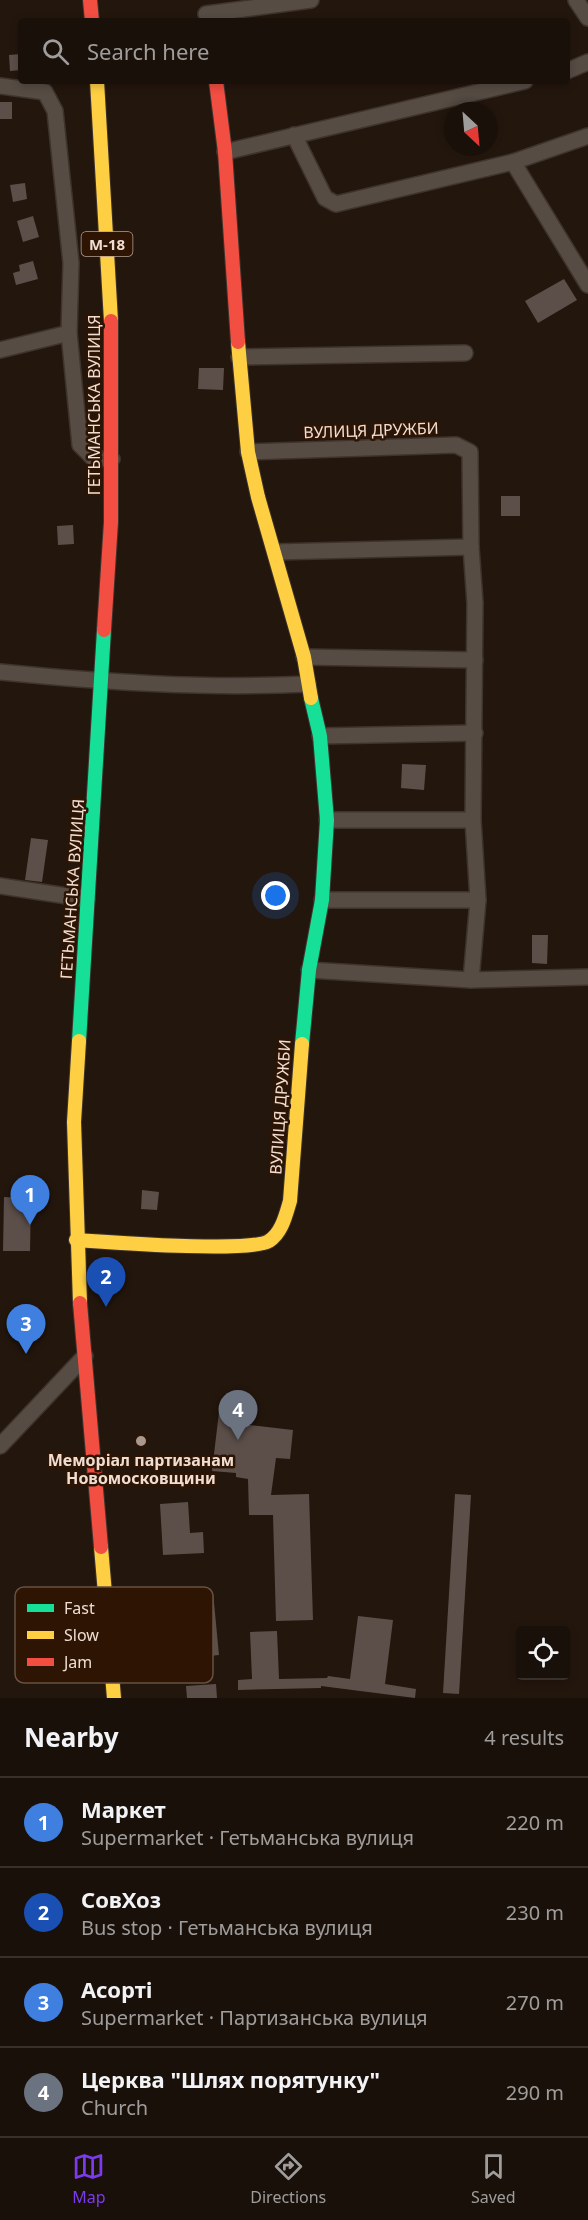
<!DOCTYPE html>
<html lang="en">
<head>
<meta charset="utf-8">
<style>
	body { margin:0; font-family:"Noto Sans",sans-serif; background:#231913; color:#f1f3f6 }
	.controls { position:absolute; right:18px; bottom:18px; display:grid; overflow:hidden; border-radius:6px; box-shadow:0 3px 9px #0003 }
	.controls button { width:54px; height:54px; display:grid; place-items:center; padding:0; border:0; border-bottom:2px solid #38302b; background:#1a100a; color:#f1f3f6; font:30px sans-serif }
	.compass { position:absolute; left:444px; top:102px; width:54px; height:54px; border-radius:50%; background:#1a100a; box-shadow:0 3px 9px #0003; rotate:154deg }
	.you { position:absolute; left:276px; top:896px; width:21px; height:21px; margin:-15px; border:4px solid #fff; border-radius:50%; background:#1a73e8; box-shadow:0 0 0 9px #1a73e833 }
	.badge { display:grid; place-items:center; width:39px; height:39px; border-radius:50%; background:#7c3aed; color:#fff; font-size:20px; font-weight:700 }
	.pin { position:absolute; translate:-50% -50px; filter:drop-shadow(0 2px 3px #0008) }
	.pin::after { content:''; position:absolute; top:32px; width:21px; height:18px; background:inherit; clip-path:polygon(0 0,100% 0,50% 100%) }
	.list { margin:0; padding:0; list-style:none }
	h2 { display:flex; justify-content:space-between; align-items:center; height:78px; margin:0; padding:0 24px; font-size:26px }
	h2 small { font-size:20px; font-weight:400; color:#9f9d9c }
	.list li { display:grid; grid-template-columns:39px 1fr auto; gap:18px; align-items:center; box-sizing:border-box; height:90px; padding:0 24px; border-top:2px solid #38302b }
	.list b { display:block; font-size:22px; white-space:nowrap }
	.list p { margin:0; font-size:20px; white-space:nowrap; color:#9f9d9c }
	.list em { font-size:20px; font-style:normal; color:#9f9d9c }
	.icon { flex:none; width:33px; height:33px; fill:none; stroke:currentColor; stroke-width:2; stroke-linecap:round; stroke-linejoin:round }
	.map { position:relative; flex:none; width:588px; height:1698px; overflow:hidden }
	.search { position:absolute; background:#1a100a; box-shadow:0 3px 9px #0003; left:18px; right:18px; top:18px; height:66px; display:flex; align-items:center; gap:15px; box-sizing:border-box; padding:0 21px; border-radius:6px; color:#9f9d9c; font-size:22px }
	.sheet { height:438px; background:#1a100a }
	nav { display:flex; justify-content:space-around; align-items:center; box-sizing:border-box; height:84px; border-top:2px solid #38302b; background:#1a100a; font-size:16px; color:#9f9d9c }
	nav a { display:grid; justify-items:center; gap:3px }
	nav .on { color:#7c3aed }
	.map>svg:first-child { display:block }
	.building { fill:#5c4f4a }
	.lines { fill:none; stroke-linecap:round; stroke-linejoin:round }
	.street-casing { stroke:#3e332d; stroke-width:18 }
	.fast-casing { stroke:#3e332d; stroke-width:16 }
	.slow-casing { stroke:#3e332d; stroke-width:16 }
	.jam-casing { stroke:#3e332d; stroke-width:16 }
	.street { stroke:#564c44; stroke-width:15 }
	.fast { stroke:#16e098; stroke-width:14 }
	.slow { stroke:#ffcf43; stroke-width:14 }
	.jam { stroke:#f24e42; stroke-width:14 }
	.poi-dot { fill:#a8988e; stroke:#2d1403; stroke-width:2 }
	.labels { text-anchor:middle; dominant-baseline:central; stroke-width:5; stroke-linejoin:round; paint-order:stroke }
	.shield { fill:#2d1403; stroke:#b6a195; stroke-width:1.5 }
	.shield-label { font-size:15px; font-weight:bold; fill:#f0ded3 }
	.street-label { font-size:16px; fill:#f0ded3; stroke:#2d1403 }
	.poi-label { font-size:16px; font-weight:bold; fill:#f0ded3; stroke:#2d1403 }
	.key { fill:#2d1403; stroke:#685141; stroke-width:1.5 }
	.key-label { font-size:16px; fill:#f0ded3 }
</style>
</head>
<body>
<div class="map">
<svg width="588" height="1698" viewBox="0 0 588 1698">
	<rect width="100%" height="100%" fill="#23160d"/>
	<g class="building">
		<path d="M21,54V70L10,71L9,55Z"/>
		<rect x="0" y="102" width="12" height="17"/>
		<path d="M25,183L27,199L13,202L10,185Z"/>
		<path d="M33,216L39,237L23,242L17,221Z"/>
		<path d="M33,261L38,279L16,285L13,273L20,271L19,265Z"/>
		<path d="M564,279L577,300L538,323L525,301Z"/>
		<path d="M199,368H224L223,390L198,389Z"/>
		<rect x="501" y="496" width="19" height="20"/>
		<path d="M73,525L74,544L58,545L57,526Z"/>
		<path d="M402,764L426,765L424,790L401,788Z"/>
		<path d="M31,838L48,840L42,882L25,880Z"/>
		<path d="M532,935H548L547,964L532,963Z"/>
		<path d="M142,1190L159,1192L157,1210L141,1209Z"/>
		<path d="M4,1197L31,1198L30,1251H3Z"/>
		<path d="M219,1412L242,1415L241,1424L293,1430L290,1459L276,1458L271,1495L309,1494L313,1620L276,1621L273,1515H249L248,1479L236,1477V1473L212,1471Z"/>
		<path d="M455,1494L471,1495L459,1694L443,1693Z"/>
		<path d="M188,1502L190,1533L203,1532L204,1553L163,1555L160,1504Z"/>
		<path d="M213,1592L219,1655L190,1658L184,1595Z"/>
		<path d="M358,1616L393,1620L385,1684L416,1689L415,1698L321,1686V1688L238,1690V1680L252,1679L250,1632L277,1631L279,1679L327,1678L328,1676L350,1679Z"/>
		<path d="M216,1684L217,1698H187L186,1686Z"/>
	</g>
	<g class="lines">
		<defs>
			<g id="street">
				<path d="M576,0L588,18"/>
				<path d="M206,14L311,0"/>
				<path d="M567,71L588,62"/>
				<path d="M0,86L45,92L55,111L71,263L69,333L80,445L94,459H112"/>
				<path d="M294,135L325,198L336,204L513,162L588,136"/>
				<path d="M225,152L525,81"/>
				<path d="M513,162L588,285"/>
				<path d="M0,350L69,333"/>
				<path d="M239,357L465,353"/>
				<path d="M248,452L456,445L470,452L471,547L475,603L473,820L478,900L471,980"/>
				<path d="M275,552L471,547"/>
				<path d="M304,657L475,660"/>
				<path d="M0,672C103,682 204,689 308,684"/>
				<path d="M320,736L475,733"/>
				<path d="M327,820H473"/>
				<path d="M0,886L87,899"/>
				<path d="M322,900H478"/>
				<path d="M309,970L471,980L588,977"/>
				<path d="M0,1446L85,1356"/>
			</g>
			<g id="fast">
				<path d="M79,1041L104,630"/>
				<path d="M302,1044L309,970L322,900L327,820L320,736L311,698"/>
			</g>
			<g id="slow">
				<path d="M97,81L111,321"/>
				<path d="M238,342L248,452L258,497L304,657L311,698"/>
				<path d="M79,1041L74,1122L80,1303"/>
				<path d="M76,1240C107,1242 248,1253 269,1241C282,1233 286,1214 290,1201L302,1044"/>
				<path d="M101,1547L114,1698"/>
			</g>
			<g id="jam">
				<path d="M90,0L92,21"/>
				<path d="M216,81L225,152L238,342"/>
				<path d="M104,630L111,522V321"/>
				<path d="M80,1303L101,1547"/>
			</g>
		</defs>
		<use href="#street" class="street-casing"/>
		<use href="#fast" class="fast-casing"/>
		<use href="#slow" class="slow-casing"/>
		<use href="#jam" class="jam-casing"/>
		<use href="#street" class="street"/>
		<use href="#fast" class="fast"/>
		<use href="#slow" class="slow"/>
		<use href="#jam" class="jam"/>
	</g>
	<circle class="poi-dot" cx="141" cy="1441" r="6"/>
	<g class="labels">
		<rect class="shield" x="81.5" y="232" width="51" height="24" rx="4.5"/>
		<g class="shield-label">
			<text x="107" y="244">М-18</text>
		</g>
		<g class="street-label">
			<text transform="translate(94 405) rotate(-90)">ГЕТЬМАНСЬКА ВУЛИЦЯ</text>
			<text transform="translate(371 430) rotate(-2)">ВУЛИЦЯ ДРУЖБИ</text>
			<text transform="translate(72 889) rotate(-86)">ГЕТЬМАНСЬКА ВУЛИЦЯ</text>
			<text transform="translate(280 1107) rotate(-86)">ВУЛИЦЯ ДРУЖБИ</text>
		</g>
		<g class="poi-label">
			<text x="141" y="1460">Меморіал партизанам<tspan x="141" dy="18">Новомосковщини</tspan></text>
		</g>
	</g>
	<rect x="15" y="1587" width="198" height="96" rx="9" class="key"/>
	<rect x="27" y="1604" width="27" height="8" fill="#16e098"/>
	<rect x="27" y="1631" width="27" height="8" fill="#ffcf43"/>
	<rect x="27" y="1658" width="27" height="8" fill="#f24e42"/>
	<g class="key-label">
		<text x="64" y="1614">Fast</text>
		<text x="64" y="1641">Slow</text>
		<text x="64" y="1668">Jam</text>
	</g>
</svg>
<div class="controls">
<button><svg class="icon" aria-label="locate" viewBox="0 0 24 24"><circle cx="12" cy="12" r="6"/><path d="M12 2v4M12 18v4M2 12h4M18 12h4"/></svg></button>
</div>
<svg class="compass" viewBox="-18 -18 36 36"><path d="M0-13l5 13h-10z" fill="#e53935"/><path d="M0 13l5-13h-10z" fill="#9f9d9c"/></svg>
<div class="you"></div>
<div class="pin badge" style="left:30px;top:1225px;background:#3f7fe0">1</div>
<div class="pin badge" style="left:106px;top:1307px;background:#1a4fb4">2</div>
<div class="pin badge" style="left:26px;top:1354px;background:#3f7fe0">3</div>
<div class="pin badge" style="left:238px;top:1440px;background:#6b7280">4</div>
<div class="search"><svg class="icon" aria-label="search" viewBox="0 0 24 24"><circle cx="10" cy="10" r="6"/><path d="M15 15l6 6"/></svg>Search here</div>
</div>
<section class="sheet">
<h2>Nearby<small>4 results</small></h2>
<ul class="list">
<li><span class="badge" style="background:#3f7fe0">1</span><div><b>Маркет</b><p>Supermarket · Гетьманська вулиця</p></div><em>220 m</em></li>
<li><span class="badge" style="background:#1a4fb4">2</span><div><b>СовХоз</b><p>Bus stop · Гетьманська вулиця</p></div><em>230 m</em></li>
<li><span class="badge" style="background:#3f7fe0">3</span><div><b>Асорті</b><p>Supermarket · Партизанська вулиця</p></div><em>270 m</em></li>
<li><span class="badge" style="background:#6b7280">4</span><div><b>Церква &quot;Шлях порятунку&quot;</b><p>Church</p></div><em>290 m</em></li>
</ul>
</section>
<nav>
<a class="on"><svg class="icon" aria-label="map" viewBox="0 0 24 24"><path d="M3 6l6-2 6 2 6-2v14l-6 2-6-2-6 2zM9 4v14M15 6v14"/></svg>Map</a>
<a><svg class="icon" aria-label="directions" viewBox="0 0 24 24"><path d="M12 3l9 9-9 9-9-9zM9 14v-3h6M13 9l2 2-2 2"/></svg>Directions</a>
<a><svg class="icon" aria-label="saved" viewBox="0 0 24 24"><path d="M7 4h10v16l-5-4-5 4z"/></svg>Saved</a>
</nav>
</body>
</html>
